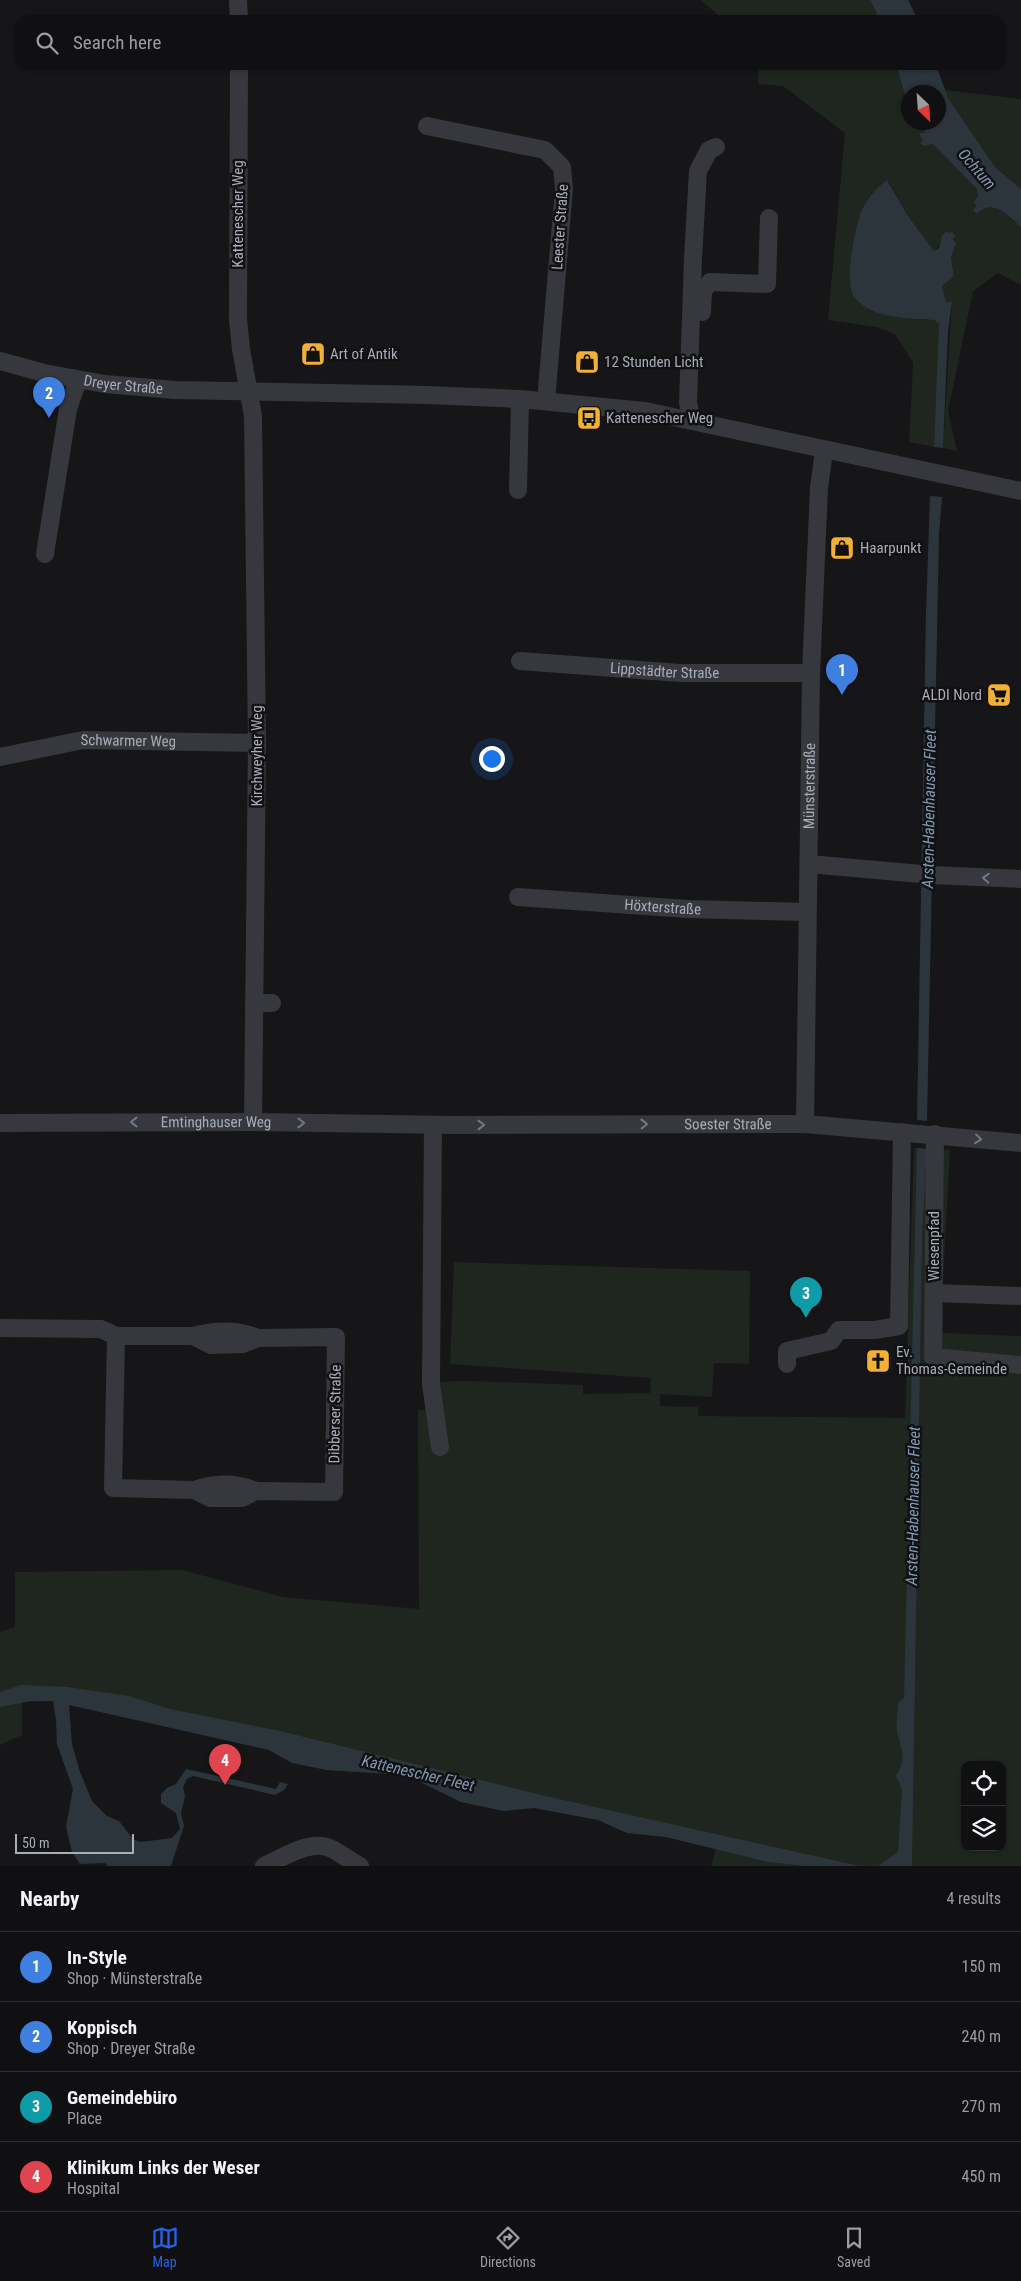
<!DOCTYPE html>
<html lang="en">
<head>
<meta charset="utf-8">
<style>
	body { margin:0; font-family:"Roboto Condensed",sans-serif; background:#1e1e20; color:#f1f3f6 }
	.controls { position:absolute; right:15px; bottom:15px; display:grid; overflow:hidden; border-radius:10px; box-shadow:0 1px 4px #0004 }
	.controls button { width:45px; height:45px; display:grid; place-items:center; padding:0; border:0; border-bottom:1px solid #303032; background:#101012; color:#f1f3f6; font:25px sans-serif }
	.compass { position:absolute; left:901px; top:85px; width:45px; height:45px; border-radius:50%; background:#101012; box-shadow:0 1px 4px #0004; rotate:155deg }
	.scale { position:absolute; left:15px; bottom:12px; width:119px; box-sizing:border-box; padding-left:5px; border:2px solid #a8adb8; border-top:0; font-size:14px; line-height:18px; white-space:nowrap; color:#a8adb8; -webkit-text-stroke:4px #111113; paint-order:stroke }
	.you { position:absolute; left:491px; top:758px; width:18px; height:18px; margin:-12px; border:4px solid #fff; border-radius:50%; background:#1a73e8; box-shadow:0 0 0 8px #1a73e833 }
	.badge { display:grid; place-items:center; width:32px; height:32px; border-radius:50%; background:#2563eb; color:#fff; font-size:16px; font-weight:700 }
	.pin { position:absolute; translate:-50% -41px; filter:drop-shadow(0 1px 2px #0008) }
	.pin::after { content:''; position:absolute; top:26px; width:18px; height:15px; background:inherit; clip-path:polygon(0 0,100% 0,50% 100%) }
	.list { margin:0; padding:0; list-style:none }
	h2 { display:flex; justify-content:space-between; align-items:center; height:65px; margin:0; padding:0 20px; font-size:21px }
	h2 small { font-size:16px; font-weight:400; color:#9c9d9f }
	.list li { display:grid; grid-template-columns:32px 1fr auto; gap:15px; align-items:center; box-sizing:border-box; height:70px; padding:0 20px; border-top:1px solid #303032 }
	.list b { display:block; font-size:19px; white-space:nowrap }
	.list p { margin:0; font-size:16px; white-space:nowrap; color:#9c9d9f }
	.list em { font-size:16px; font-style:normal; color:#9c9d9f }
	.icon { flex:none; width:28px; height:28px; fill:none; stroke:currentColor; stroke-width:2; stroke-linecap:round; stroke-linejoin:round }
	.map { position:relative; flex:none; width:1021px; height:1866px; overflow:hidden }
	.search { position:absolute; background:#101012; box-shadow:0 1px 4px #0004; left:15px; right:15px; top:15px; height:55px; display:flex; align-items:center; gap:12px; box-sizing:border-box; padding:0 18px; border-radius:15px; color:#9c9d9f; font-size:19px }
	.sheet { height:345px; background:#101012 }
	nav { display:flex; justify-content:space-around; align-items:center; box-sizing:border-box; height:70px; border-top:1px solid #303032; background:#101012; font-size:14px; color:#9c9d9f }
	nav a { display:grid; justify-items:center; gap:2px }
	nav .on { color:#2563eb }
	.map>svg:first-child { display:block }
	.green { fill:#1e261f; fill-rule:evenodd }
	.water { fill:#2c353c }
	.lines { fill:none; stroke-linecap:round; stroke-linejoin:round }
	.minor { stroke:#37383d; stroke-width:18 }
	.oneway { stroke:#757881 }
	.labels { text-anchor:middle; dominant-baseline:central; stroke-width:5; stroke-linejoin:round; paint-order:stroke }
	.street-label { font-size:15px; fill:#a8adb8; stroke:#111113 }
	.poi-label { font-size:15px; fill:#a8adb8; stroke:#111113; text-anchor:start }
	.water-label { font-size:16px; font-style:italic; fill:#7f9bb3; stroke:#111113 }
</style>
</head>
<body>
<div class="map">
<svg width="1021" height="1866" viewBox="0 0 1021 1866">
	<rect width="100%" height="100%" fill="#161618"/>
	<g class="green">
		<path d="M701,0H870L880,20H724Z"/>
		<path d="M759,65H896L904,92L908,102V122L920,123L925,132L921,143H933L978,189L977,214C993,198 1007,216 1021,227V285L998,273L973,291L948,411L957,451L943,448L952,301L946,302L942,286L954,276L951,258L956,243L951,231L949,233L946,231C940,237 941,247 934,251L908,216L888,181L916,319L934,320L940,324L934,447L909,442L913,363L895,334L877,327L828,320L845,133L783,86L758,84Z"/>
		<path d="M945,90L1021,99V189L995,167L948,98Z"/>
		<path d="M914,1148L950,1150L943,1282V1333L1021,1336V1866H711L716,1849L666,1837L627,1833L598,1820L534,1808L504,1811L461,1802L406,1775L327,1770L292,1763L269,1750L53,1701L22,1702V1735L0,1745V1632L15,1627V1572L182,1570L283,1597L419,1609L418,1410H425L426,1382L469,1381L583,1385V1394L650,1393L651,1378L450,1364L454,1262L750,1271L749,1364L714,1363L712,1397L660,1394V1406L698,1407V1416L905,1418ZM965,1765H1002V1847H965Z"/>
	</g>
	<g class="water">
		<path d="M870,0H908L918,20H880Z"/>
		<path d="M896,65H936L948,98L995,167L1021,189V227C1007,215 993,198 977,214L973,210L977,206L974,202L978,196L977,189L933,144L924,146L920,143L923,140L919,134L925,132L920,123L938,122V92H908V102L904,92Z"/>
		<path d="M887,180L908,216L934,251L939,248L942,235L947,231L949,233L951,231L956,237L953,239L956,243L951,258L954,276L942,286L946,302L952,301L948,331L943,448L934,447L939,324L934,320C909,318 872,319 855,298C843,284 855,229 861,212C866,200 877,187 887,180Z"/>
		<path d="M930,496L942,497L939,534L927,1121L917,1120L926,613Z"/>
		<path d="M917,1148L927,1149L922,1237L912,1866H878L898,1852L902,1789L896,1776C907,1758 902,1753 898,1735C895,1726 898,1713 898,1703L904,1698Z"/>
		<path d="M21,1685L67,1687L129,1696L170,1709L280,1731L550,1797L860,1866H806L768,1862L666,1837L627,1833L598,1820L534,1808L504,1811L461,1802L406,1775L327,1770L292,1763L269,1750L69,1705L72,1744L80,1772L92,1801L107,1816L119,1821L134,1840L141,1842L172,1838L180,1829L176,1813L161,1803V1794L167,1788L176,1784L186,1769L276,1789L280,1782L288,1784L284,1790L275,1795L193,1776L187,1779L183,1787L185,1796L181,1813L184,1826L171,1866H108L105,1863L80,1864L72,1852L66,1827L73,1789L57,1744L56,1720L53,1701H31L0,1707V1692Z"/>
	</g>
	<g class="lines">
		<g class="minor">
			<path d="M238,0L239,20"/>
			<path d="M239,65L238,319L241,349L253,416L257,743L253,1122"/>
			<path d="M427,126L545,150L562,167L564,189L546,401"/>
			<path d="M702,312L703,291L710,282L767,284L769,218"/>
			<path id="s1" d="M0,361L44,373L105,384L175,390L428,395L520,399L645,411L1021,491"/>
			<path d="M692,421L688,403L693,259L698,171L709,150L716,147"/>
			<path d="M518,490L520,399"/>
			<path d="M45,554L68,409L78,380"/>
			<path id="s2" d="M520,661L680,673H811"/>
			<path id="s3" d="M0,757L83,740L257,743"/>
			<path d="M809,864L932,875L1021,879"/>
			<path id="s4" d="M518,897L687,909L807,912"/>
			<path d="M254,1003H272"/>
			<path id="s5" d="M0,1123L253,1122L451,1125L805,1124L1021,1143"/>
			<path id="s6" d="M805,1124L811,673L819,488L824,451"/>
			<path d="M433,1125L431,1384L440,1447"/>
			<path d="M935,1134L933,1357L1021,1365"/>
			<path d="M934,1293L1021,1296"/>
			<path d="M0,1328L101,1329L116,1336H193L211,1345L243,1344L258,1338L336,1337L334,1492L256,1491L242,1498H210L194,1490L113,1488L116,1336"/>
			<path d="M193,1336C215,1330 237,1329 258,1338"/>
			<path d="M787,1364V1351L831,1341L839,1330H875L899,1326L902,1132"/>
			<path d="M194,1490C214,1483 235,1482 256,1491"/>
			<path d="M264,1866C283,1858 311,1838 332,1849C342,1854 350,1861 360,1866"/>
		</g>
	</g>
	<defs><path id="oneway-chevron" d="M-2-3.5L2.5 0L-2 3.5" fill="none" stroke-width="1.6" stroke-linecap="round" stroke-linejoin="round" transform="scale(1.25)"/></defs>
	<g class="oneway">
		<use href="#oneway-chevron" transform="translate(986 878) rotate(-177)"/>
		<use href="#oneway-chevron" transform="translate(134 1122) rotate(180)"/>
		<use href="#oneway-chevron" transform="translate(301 1123) rotate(1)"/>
		<use href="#oneway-chevron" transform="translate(644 1124) rotate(-1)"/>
		<use href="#oneway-chevron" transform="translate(481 1125)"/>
		<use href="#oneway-chevron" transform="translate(978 1139) rotate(6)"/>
	</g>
	<defs>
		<symbol id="shop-square" viewBox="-11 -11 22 22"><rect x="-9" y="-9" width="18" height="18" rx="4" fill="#f2b134" stroke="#111113"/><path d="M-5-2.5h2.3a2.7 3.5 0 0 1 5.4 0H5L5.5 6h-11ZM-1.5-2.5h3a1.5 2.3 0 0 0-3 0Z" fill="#111"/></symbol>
		<symbol id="bus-square" viewBox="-11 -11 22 22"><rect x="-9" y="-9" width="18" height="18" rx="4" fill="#f2b134" stroke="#111113"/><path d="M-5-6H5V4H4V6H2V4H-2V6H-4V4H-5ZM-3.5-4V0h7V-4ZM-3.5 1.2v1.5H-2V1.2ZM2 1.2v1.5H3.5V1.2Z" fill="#111"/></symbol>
		<symbol id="supermarket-square" viewBox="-11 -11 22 22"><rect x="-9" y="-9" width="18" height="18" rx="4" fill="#f2b134" stroke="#111113"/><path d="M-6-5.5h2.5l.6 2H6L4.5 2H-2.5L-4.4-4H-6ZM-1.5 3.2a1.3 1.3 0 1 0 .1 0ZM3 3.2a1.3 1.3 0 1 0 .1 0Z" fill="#111"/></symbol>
		<symbol id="church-square" viewBox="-11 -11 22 22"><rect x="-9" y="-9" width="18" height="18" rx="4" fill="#f2b134" stroke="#111113"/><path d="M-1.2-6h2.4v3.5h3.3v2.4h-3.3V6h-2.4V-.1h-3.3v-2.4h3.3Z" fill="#111"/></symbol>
	</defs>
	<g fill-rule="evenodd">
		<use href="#shop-square" x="299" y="340" width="28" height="28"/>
		<use href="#shop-square" x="573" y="348" width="28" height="28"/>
		<use href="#bus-square" x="575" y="404" width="28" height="28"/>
		<use href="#shop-square" x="828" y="534" width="28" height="28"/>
		<use href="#supermarket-square" x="985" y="681" width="28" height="28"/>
		<use href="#church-square" x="864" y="1347" width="28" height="28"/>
	</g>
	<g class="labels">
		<g class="street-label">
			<text transform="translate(238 214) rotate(-90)">Kattenescher Weg</text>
			<text transform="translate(560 227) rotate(-86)">Leester Straße</text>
			<text stroke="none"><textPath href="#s1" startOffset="126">Dreyer Straße</textPath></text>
			<text stroke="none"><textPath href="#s2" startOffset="145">Lippstädter Straße</textPath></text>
			<text stroke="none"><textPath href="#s3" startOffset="130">Schwarmer Weg</textPath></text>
			<text transform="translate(257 756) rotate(-90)">Kirchweyher Weg</text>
			<text stroke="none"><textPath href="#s6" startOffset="338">Münsterstraße</textPath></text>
			<text stroke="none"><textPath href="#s4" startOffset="145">Höxterstraße</textPath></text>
			<text stroke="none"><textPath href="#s5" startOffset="216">Emtinghauser Weg</textPath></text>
			<text stroke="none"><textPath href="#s5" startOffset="728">Soester Straße</textPath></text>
			<text transform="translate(934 1246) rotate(-90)">Wiesenpfad</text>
			<text transform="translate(335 1414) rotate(-89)">Dibberser Straße</text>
		</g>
		<g class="poi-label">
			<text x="330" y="354">Art of Antik</text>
			<text x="604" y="362">12 Stunden Licht</text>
			<text x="606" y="418">Kattenescher Weg</text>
			<text x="860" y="548">Haarpunkt</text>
			<text x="982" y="695" text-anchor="end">ALDI Nord</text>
			<text x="896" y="1352">Ev.<tspan x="896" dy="17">Thomas-Gemeinde</tspan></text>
		</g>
		<g class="water-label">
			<text transform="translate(977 169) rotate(49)">Ochtum</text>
			<text transform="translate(929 809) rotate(-89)">Arsten-Habenhauser Fleet</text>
			<text transform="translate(913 1506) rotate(-89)">Arsten-Habenhauser Fleet</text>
			<text transform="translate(418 1773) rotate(13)">Kattenescher Fleet</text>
		</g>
	</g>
</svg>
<div class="controls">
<button><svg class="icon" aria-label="locate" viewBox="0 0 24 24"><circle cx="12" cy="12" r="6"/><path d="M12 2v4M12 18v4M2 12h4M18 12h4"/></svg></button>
<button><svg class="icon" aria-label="layers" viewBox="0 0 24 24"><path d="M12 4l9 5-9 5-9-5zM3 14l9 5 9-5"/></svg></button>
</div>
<svg class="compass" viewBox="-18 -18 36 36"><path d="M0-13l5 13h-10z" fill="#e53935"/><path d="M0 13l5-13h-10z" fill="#9c9d9f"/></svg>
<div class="scale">50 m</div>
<div class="you"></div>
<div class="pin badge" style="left:842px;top:695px;background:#3f7fe0">1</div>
<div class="pin badge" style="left:49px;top:418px;background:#3f7fe0">2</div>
<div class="pin badge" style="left:806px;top:1318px;background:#0f9aa8">3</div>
<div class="pin badge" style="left:225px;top:1785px;background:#e0444e">4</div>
<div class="search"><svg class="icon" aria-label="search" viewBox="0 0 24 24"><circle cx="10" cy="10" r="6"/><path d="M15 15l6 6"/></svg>Search here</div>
</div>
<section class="sheet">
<h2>Nearby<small>4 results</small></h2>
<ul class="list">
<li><span class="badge" style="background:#3f7fe0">1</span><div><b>In-Style</b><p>Shop · Münsterstraße</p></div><em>150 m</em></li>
<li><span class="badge" style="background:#3f7fe0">2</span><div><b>Koppisch</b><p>Shop · Dreyer Straße</p></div><em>240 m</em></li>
<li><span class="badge" style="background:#0f9aa8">3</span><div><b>Gemeindebüro</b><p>Place</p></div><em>270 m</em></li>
<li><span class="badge" style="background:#e0444e">4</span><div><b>Klinikum Links der Weser</b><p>Hospital</p></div><em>450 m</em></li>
</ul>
</section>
<nav>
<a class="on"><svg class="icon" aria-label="map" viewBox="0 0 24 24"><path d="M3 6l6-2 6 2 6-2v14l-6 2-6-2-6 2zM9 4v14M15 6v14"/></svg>Map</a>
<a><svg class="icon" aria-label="directions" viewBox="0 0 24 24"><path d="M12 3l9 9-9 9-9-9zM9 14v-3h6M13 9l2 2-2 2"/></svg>Directions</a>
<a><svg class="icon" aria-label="saved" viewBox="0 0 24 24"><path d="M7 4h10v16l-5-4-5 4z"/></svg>Saved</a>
</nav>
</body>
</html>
